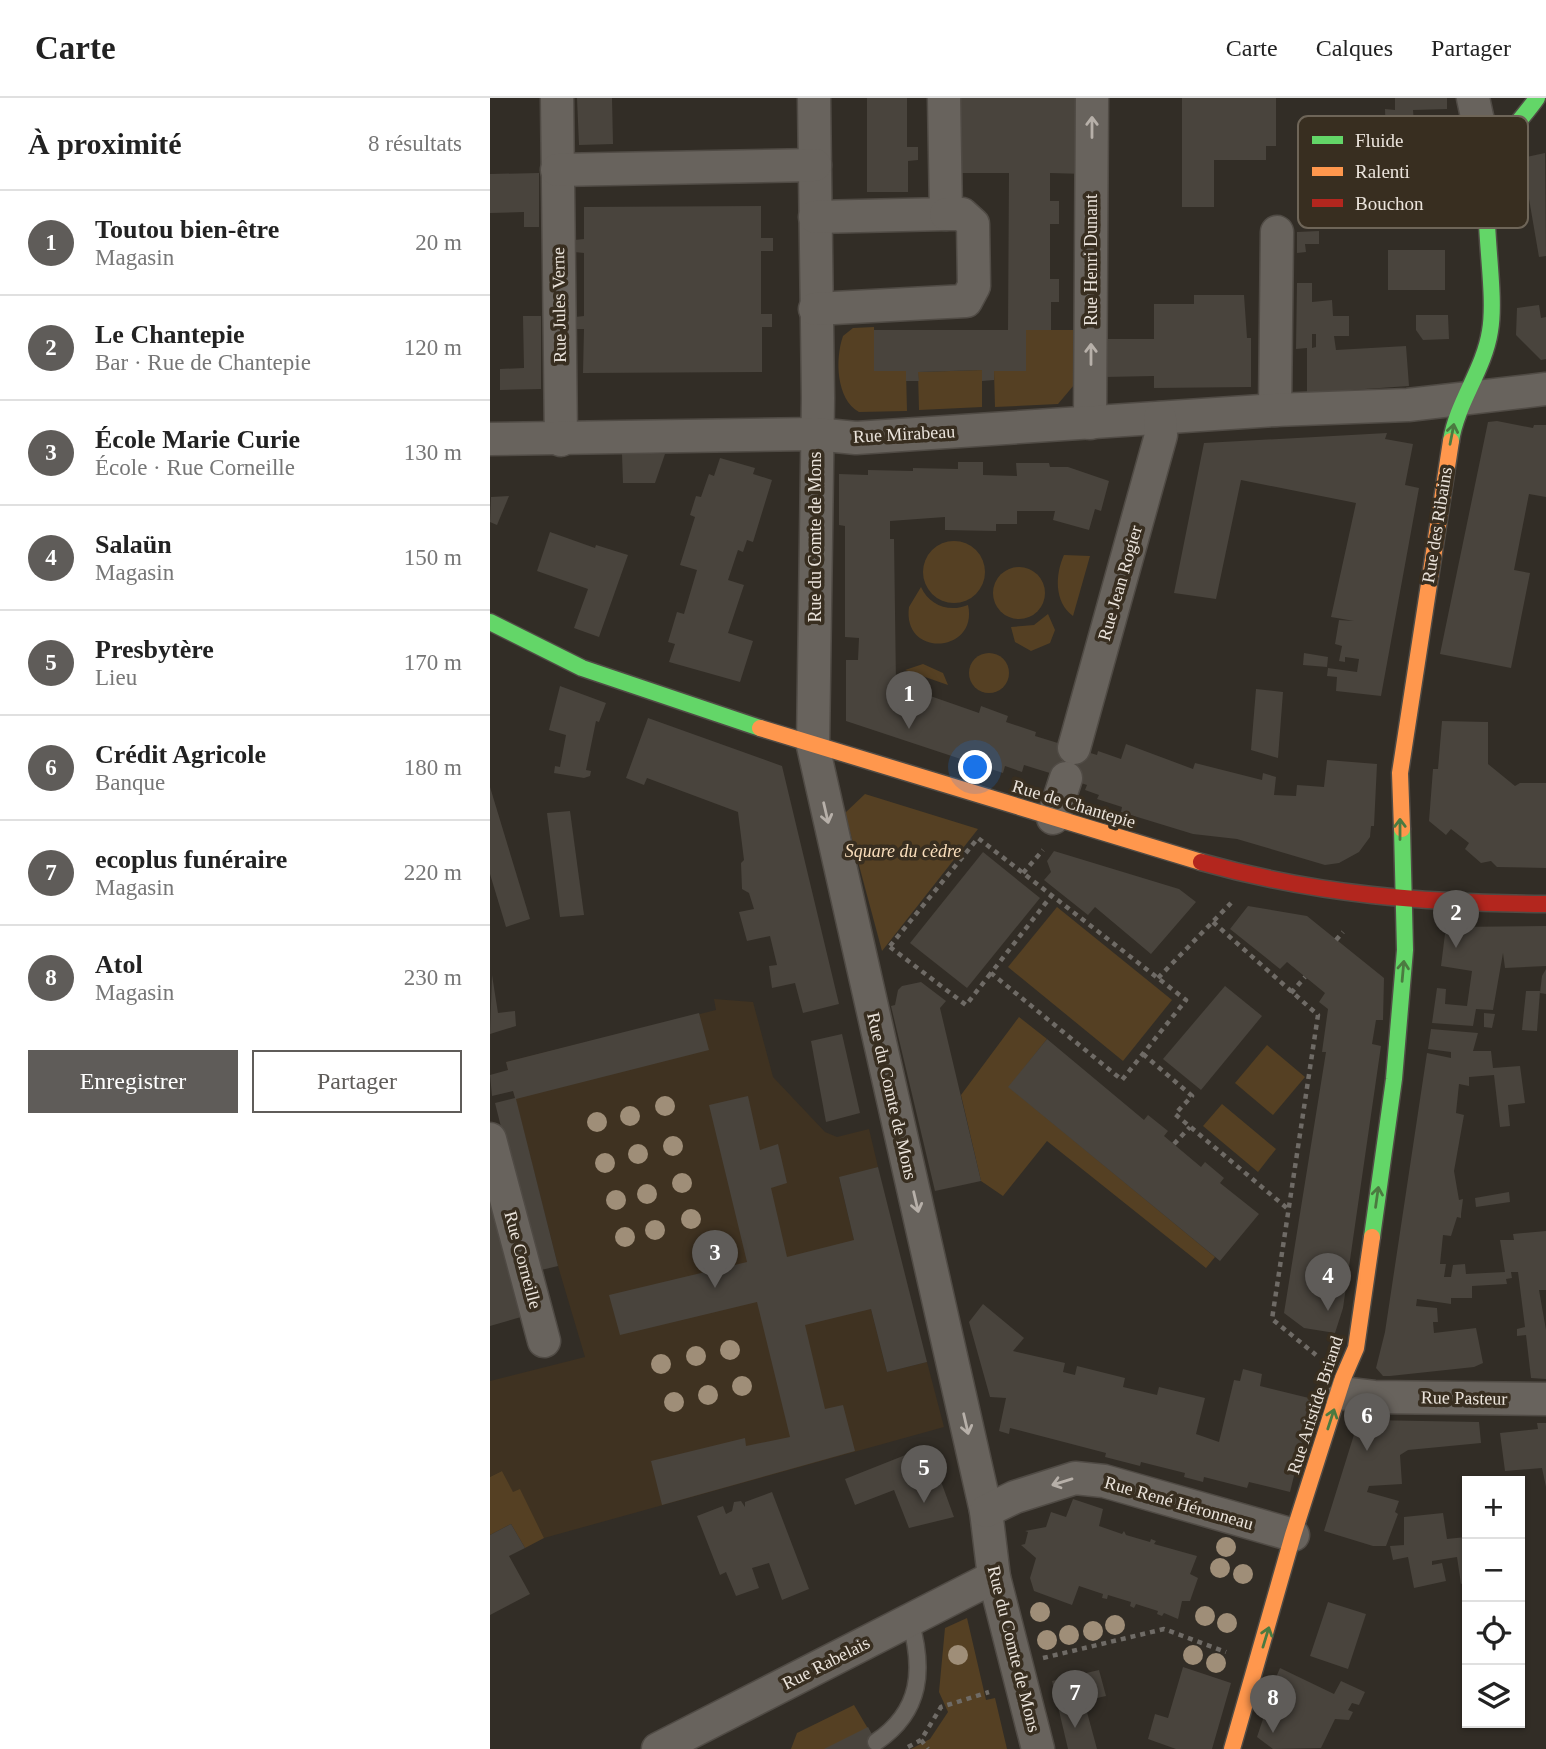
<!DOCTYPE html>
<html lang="fr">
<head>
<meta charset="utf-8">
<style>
	body { margin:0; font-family:"Times New Roman",serif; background:#f6f6f6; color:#222 }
	.controls { position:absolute; right:21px; bottom:21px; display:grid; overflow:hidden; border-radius:0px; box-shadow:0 2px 5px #0004 }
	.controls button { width:63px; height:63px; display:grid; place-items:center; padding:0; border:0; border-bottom:2px solid #e0e0e0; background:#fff; color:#222; font:35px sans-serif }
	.you { position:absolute; left:486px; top:670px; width:24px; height:24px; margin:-18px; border:5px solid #fff; border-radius:50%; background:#1a73e8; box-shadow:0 0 0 10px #1a73e833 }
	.badge { display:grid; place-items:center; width:46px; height:46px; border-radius:50%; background:#5f5c59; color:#fff; font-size:23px; font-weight:700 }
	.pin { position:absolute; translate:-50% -58px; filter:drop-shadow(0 2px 4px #0008) }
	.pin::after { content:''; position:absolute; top:37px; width:24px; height:21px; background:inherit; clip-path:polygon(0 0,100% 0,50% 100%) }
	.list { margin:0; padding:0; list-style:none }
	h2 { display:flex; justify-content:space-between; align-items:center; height:91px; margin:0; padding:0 28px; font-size:30px }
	h2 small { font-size:23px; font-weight:400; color:#767676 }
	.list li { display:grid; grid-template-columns:46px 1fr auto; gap:21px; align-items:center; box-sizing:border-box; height:105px; padding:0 28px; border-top:2px solid #e0e0e0 }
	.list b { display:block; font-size:26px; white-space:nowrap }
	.list p { margin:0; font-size:23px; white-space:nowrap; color:#767676 }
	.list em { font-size:23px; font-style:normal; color:#767676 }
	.actions { display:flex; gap:14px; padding:21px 28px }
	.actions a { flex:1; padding:16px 0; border:2px solid #5f5c59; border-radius:0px; text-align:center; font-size:24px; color:#5f5c59 }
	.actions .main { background:#5f5c59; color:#fff }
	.icon { flex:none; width:38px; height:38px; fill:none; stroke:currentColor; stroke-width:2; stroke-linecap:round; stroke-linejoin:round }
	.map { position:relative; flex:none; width:1056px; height:1651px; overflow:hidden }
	header { display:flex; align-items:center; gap:42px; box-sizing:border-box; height:98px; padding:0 35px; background:#fff; border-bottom:2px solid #e0e0e0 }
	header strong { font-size:33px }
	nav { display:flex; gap:38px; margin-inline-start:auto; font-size:24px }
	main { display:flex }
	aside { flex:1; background:#fff }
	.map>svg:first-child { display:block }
	.built { fill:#3f3221 }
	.green { fill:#554023 }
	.building { fill:#49443d; fill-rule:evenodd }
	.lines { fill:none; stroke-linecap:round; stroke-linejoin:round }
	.lane-casing { stroke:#504b45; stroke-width:19 }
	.street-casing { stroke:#504b45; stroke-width:35 }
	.fast-casing { stroke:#504b45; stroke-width:19 }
	.slow-casing { stroke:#504b45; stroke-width:19 }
	.jam-casing { stroke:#504b45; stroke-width:19 }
	.path { stroke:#6f6b66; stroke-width:4.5; stroke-dasharray:5 5; stroke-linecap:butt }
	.lane { stroke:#68635d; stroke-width:16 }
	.street { stroke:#68635d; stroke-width:32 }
	.fast { stroke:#63d668; stroke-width:16 }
	.slow { stroke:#ff974d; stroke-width:16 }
	.jam { stroke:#b3261e; stroke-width:16 }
	.tree { fill:#9f8e78 }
	.oneway { stroke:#b7b0a9 }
	.oneway2 { stroke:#4b7a40 }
	.labels { text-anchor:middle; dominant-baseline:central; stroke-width:7; stroke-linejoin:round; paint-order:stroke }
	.street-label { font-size:18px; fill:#ebe4dc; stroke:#382e20 }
	.park-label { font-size:18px; font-style:italic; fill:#f9debc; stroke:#382e20 }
	.key { fill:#382e20; stroke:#6e6558; stroke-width:2 }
	.key-label { font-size:19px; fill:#ebe4dc }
</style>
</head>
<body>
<header>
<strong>Carte</strong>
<nav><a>Carte</a><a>Calques</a><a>Partager</a></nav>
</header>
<main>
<aside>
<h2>À proximité<small>8 résultats</small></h2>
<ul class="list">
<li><span class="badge">1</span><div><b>Toutou bien-être</b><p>Magasin</p></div><em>20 m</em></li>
<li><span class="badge">2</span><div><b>Le Chantepie</b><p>Bar · Rue de Chantepie</p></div><em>120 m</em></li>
<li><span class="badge">3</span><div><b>École Marie Curie</b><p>École · Rue Corneille</p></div><em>130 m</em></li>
<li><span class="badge">4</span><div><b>Salaün</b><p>Magasin</p></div><em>150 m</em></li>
<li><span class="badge">5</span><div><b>Presbytère</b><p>Lieu</p></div><em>170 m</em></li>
<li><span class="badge">6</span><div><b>Crédit Agricole</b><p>Banque</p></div><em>180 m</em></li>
<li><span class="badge">7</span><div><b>ecoplus funéraire</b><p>Magasin</p></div><em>220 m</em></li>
<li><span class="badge">8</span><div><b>Atol</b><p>Magasin</p></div><em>230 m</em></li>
</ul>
<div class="actions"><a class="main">Enregistrer</a><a>Partager</a></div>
</aside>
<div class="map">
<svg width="1056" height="1651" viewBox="0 0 1056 1651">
	<rect width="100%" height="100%" fill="#322d26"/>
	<path class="built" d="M224,901L263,904L283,979L335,1034L347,1039L379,1031L388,1069L349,1080L381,1211L397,1274L437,1264L454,1329L54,1440L30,1392L23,1395L12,1373L0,1379V1283L95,1259L68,1168L16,964L226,912Z"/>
	<g class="green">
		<path d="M384,229V273H416L417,313L369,314C346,301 345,261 353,238L363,230Z"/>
		<path d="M536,232H587L584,287L568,306L505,309L504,273H536Z"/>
		<path d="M492,272V309L429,312L428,274Z"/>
		<circle cx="464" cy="474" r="31"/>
		<path d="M574,457L600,458L583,518C564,504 565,477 574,457Z"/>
		<circle cx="529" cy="495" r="26"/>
		<path d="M431,489C439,507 459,515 478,507C489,555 412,561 419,509Z"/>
		<path d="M558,516L565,532L560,545L541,553L525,544L521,529L544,527Z"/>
		<circle cx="499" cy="575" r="20"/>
		<path d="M433,566L453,575L458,587L415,572Z"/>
		<path d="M375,696L488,731L392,853L355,715Z"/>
		<path d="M567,809L682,902L633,963L518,869Z"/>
		<path d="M529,919L557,941L519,989L725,1159L716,1170L557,1043L513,1098L491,1083L471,997Z"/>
		<path d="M777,947L815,979L783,1017L745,985Z"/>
		<path d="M732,1006L786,1051L768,1074L713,1028Z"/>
		<path d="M12,1373L23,1394L30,1391L54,1440L35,1450L21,1426L0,1437V1379Z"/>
		<path d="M477,1520L496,1602L505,1600L517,1651H421L440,1641L458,1614L449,1594L455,1530Z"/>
		<path d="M364,1607L390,1651H301L307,1635Z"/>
	</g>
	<g class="building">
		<path d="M87,0H122L123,46L89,47Z"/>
		<path d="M377,0H417V49H428V62L418,63V94H377Z"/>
		<path d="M469,0H595V76L560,75V103H569V126H560V181H569V204H561V232H536V273H504V282L492,283V272L428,274L429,283H416V273H384V232H518L519,75H469Z"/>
		<path d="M692,0H786V48H776V62H724V109H692Z"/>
		<path d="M905,0H957V11L923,12L925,37L896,39L895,11L905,12Z"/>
		<path d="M1055,55L1056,158L1049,159L1032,60Z"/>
		<path d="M49,75V129H34V114L0,115V76Z"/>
		<path d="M271,108V140H283V153H271V216H282V229H272V274L93,275L94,231H84L85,219L94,218V155L84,154V142L94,141V109Z"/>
		<path d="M829,133V146H815L816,154L807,155V134Z"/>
		<rect x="898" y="152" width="57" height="40"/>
		<path d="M807,185H822V204L842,202L843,218H859V238H844L846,252L916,248L919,288L817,295V250L806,251ZM822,236H826V249L822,250Z"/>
		<path d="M704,197H754L757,240H761V289L664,290V278L614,279V241H664V206H704Z"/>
		<path d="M1049,207L1051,220L1056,219V261L1051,262L1026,237L1027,210Z"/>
		<path d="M926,217H958L959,241L933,242L926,232Z"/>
		<path d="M33,218H51V291L10,292V271L34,270Z"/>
		<path d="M1007,323L1043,330L1044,327H1056V399L1039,396L1024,472L1040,475L1021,570L950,556L998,324Z"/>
		<path d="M897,335L895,341L923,346L915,387L929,390L891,598L846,593L847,579L837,578L838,570L867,574L869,561L855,559V564L849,563L852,548L845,546L849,522L864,523L841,519L866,405L751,382L726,501L684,495L714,345Z"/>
		<path d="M132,356H175L165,385H133Z"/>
		<path d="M230,360L265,370L263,376L282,382L263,444L257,442L253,454L248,452L238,482L254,487L238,535L263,543L250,584L179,564L185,546L178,544L187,514L194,516L207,472L190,467L205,419L200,417L206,398L211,399L219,376L224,378Z"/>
		<path d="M468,364H493V377L527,378L526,365H559L560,369H578L619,383L611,413L605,411L599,432L563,422L565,413H527V426H506V433L455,432V419L400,423V441H404L406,586L489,615L491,608L518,618L516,624L546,634L545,638L607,657L608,653L631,661L636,646L703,671L705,665L772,682L773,675L786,679L784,697L806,698L807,687L834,689L837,662L887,666L884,728H881L880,739L869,754L849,765L835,767L747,741L703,736L631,714L632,709L607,701L609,697L595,692L597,687L576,680L534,667L532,674L515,668L513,675L356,623V562H368L369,540L355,539V428L349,427V376L378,377V372L423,373V370L468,371Z"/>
		<path d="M19,398L7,427L0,424L1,399Z"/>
		<path d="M60,434L105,450L106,447L138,457L109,539L84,530L98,491L47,473Z"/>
		<path d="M814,555L838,559L837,569L813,567Z"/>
		<path d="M70,588L116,605L109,624L106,623L96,672L101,673L100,678L94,680L64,675L65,668L70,669L76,637L59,632Z"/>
		<path d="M766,591L793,594L788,660L761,652Z"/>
		<path d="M158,620L292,668L349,906L313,915L305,885L282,890L279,868L287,867L280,838L257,843L249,814L264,811L259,795L252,791L251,765L254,762L248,714L157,680L154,687L136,680Z"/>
		<path d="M952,623L998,624V666L1025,688L1030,685H1056V770L1007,769L1001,763L991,765L975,751L979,745L961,731L956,737L939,723L943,671H948Z"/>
		<path d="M0,689L40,821L16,829L0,776Z"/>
		<path d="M80,713L94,817L70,819L57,715Z"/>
		<path d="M564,753L689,791L706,804L661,856L605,809L598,817L554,782L561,774L557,763Z"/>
		<path d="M493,754L550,800L477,890L420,845Z"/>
		<path d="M758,808L817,818L894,880L893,922H886L882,946L891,948L853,1210L845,1235L814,1230L794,1215L836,954H832L838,911L829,904L835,895L797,864L790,871L740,831Z"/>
		<path d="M1056,828V868L1015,870L1013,855L1003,912L986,911L983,928L942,925L947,890L956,891L955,906L977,908L982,873L951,868L955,836L963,829Z"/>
		<path d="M1056,871V896L1050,895L1052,878Z"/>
		<path d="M2,877L8,915L25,913L26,928L0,936Z"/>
		<path d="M431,884L456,903L450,910L491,1083L445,1093L401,908L405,907L408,892L412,888Z"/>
		<path d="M735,888L772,918L711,992L673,961Z"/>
		<path d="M1036,893H1050L1047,933L1032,932Z"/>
		<path d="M209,915L219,952L26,1001L68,1168L47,1173L5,1005L25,1000L23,993L2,998L0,977L18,972L16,964Z"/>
		<path d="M994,915L1005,916L1002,930L994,929Z"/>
		<path d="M941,931L988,935L983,953H1001L1003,970L1030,968L1035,1005L1018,1007L1020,1028L1010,1029L1004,977L979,979V988L969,986L966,1015L974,1017L964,1073L969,1102L973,1101L971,1116V1120L967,1119L961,1138L953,1137L950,1166H956L954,1179H961L963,1167L975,1166L976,1176L1015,1174L1010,1142H1024L1023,1136L1056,1133V1192H1049L1056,1232V1281L1041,1280L1036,1237L1027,1238V1231L1035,1229L1028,1174H1021L1022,1180L1016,1181L1017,1186L982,1188V1200H961V1206L927,1201L926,1208L947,1210L948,1224H943L944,1235L986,1230L993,1265L984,1269L900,1278H893L886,1270L895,1234L937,955L961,960V954L938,951Z"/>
		<path d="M352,936L370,1015L336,1024L321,943Z"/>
		<path d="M557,941L654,1022L658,1017L678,1033L674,1038L711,1069L715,1064L734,1080L730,1085L769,1116L730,1163L518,989Z"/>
		<path d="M258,998L270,1052L288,1046L297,1085L281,1090L297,1159L364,1142L349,1079L388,1069L437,1264L397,1274L381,1211L315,1227L335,1311L353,1307L365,1353L172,1407L161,1363L255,1340L256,1348L300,1339L267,1204L130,1237L119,1197L257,1164L219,1007Z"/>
		<path d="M1019,1094L1020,1104L986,1109L985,1100Z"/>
		<path d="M0,1099L31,1219L0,1228Z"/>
		<path d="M493,1206L534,1240L523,1253L575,1265L573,1274L585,1277L587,1268L635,1280L633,1289L667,1297L669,1289L715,1300L706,1336L729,1344L744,1282L750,1283L753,1271L772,1276L770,1288L823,1301L800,1394L759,1384L757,1390L714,1379L713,1384L694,1379L695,1375L651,1364L650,1368L615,1359L616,1355L520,1330L519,1336L509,1333L516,1300L500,1299L479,1224Z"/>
		<path d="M878,1322L989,1324L991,1345L918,1352L910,1357L912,1386L879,1388L877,1394L909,1403L905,1414L908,1416L896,1448H883L834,1433L867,1327Z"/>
		<path d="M1047,1325H1056V1389L1052,1370L1015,1373L1010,1335L1048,1331Z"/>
		<path d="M438,1348L464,1419L419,1430L404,1392L365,1407L355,1381Z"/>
		<path d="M282,1394L319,1491L292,1502L279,1465L262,1470L269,1490L246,1498L236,1474L230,1477L207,1418L233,1408L236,1416L242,1413L244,1404L251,1403L255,1409V1404Z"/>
		<path d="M583,1401L613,1411L609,1428L632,1436L634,1433L636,1437L660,1444L661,1441L666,1443L664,1446L707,1458L700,1476L708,1480L700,1503H692L688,1521L674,1515L672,1518L667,1516L668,1513L646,1506L644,1510L640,1508L641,1504L618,1497L617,1501L612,1500L613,1496L589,1488L582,1507L544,1493L540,1480L546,1460L531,1447L535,1446L538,1434L535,1433L556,1429L561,1414L576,1419Z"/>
		<path d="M953,1415L957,1441L976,1439L977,1484L971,1486L967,1459L942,1463V1467L952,1465L956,1483L924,1490L918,1459L903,1462L900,1448L914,1447V1419Z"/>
		<path d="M21,1426L35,1450L19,1458L40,1496L0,1517V1437Z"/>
		<path d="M838,1504L876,1516L858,1571L820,1558Z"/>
		<path d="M693,1569L741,1585L722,1651H686L658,1641L665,1616L678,1620Z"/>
		<path d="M790,1570L844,1596L851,1583L875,1594L869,1607L862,1605L858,1612L863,1614L859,1622L845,1621L831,1650L783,1651L767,1639L777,1609L791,1584L787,1577Z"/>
		<path d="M609,1572L616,1598L594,1603L607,1651H578L562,1583Z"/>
		<path d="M378,1629L390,1651H334Z"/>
	</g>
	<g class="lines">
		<defs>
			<path id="lane" d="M386,1644C432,1613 434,1571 420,1522"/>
			<g id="street">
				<path d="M67,0L71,342"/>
				<path d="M324,0L328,300L323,648L496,1413L504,1479L548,1651"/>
				<path d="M983,0L988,23L1003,61"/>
				<path d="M67,72L325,67"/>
				<path d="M325,119L456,116L454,0"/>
				<path d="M325,211L476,203L484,188L483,126L472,116H456"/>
				<path d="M785,312L787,134"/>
				<path d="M600,325L602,0"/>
				<path d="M0,341L325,336L366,340L785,312L918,307L1056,291"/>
				<path d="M584,650L671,337L670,320"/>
				<path d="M563,720L576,680"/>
				<path d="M0,1041L54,1243"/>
				<path d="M850,1295L884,1299L1056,1301"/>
				<path d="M496,1413L525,1399L585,1380L614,1383L803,1437"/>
				<path d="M168,1651L504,1479"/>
			</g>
			<g id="fast">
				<path d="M961,343C967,304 994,272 1000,233C1008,187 986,101 1003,61C1012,40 1034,19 1047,0"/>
				<path d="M0,524L92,570L270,630"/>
				<path d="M882,1139L904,981L915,852L912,731"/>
			</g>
			<g id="slow">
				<path d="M270,630L711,764"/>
				<path d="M912,731L910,675L961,343"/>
				<path d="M742,1651L803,1437L853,1280L866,1250L882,1139"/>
			</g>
			<path id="jam" d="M711,764C828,797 935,805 1056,806"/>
		</defs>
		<use href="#lane" class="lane-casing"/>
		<use href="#street" class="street-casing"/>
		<use href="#fast" class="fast-casing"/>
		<use href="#slow" class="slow-casing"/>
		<use href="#jam" class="jam-casing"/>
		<g class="path">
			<path d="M533,775L553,752"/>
			<path d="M723,824L828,917L782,1221L826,1257"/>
			<path d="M846,842L853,834"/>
			<path d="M400,848L488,740L696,902L632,982L501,875L562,797"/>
			<path d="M400,849L476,907L501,875"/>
			<path d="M668,880L741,805"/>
			<path d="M801,895L815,879"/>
			<path d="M653,956L702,998L685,1016L798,1111"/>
			<path d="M684,1046L700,1029"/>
			<path d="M553,1560L674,1531L736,1554"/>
			<path d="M431,1642L438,1651"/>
			<path d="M418,1649L431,1642L451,1609L499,1594"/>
		</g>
		<use href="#lane" class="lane"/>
		<use href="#street" class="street"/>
		<use href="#fast" class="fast"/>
		<use href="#slow" class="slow"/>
		<use href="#jam" class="jam"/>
	</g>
	<g class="tree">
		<circle cx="175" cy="1008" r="10"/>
		<circle cx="140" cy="1018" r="10"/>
		<circle cx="107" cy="1024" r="10"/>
		<circle cx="183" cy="1048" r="10"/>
		<circle cx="148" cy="1056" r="10"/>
		<circle cx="115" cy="1065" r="10"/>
		<circle cx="192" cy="1085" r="10"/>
		<circle cx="157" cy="1096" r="10"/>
		<circle cx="126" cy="1102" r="10"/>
		<circle cx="201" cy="1121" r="10"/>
		<circle cx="165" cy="1132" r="10"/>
		<circle cx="135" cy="1139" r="10"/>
		<circle cx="240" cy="1252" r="10"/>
		<circle cx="206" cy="1258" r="10"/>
		<circle cx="171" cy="1266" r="10"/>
		<circle cx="252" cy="1288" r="10"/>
		<circle cx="218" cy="1297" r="10"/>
		<circle cx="184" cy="1304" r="10"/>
		<circle cx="736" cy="1449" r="10"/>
		<circle cx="730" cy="1470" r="10"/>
		<circle cx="753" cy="1476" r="10"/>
		<circle cx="550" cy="1514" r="10"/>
		<circle cx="715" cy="1518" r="10"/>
		<circle cx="737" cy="1525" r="10"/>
		<circle cx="625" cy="1527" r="10"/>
		<circle cx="603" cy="1533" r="10"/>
		<circle cx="579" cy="1537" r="10"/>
		<circle cx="557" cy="1542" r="10"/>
		<circle cx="468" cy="1557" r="10"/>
		<circle cx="703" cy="1557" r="10"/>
		<circle cx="726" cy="1565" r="10"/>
	</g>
	<defs><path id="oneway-shaft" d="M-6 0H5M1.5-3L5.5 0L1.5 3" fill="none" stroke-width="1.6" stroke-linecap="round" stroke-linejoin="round" transform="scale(1.75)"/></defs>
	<g class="oneway">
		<use href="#oneway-shaft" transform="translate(602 29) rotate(-90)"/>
		<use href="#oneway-shaft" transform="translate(601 256) rotate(-90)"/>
		<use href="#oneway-shaft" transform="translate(336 715) rotate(77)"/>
		<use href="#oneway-shaft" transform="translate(426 1104) rotate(77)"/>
		<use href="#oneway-shaft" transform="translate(476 1326) rotate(77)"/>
		<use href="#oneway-shaft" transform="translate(572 1384) rotate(163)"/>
	</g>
	<g class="oneway2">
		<use href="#oneway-shaft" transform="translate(962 336) rotate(-79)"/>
		<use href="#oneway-shaft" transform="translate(910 731) rotate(-90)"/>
		<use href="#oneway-shaft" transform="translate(913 873) rotate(-85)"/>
		<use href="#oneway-shaft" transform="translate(887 1099) rotate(-82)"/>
		<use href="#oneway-shaft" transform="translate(841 1321) rotate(-72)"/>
		<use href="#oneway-shaft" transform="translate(776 1539) rotate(-73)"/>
	</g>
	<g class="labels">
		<g class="street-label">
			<text transform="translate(601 162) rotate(-90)">Rue Henri Dunant</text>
			<text transform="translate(69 207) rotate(-91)">Rue Jules Verne</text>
			<text transform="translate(414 336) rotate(-3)">Rue Mirabeau</text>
			<text transform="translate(947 427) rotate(-81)">Rue des Ribains</text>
			<text transform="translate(325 439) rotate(-90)">Rue du Comte de Mons</text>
			<text transform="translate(630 485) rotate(-74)">Rue Jean Rogier</text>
			<text transform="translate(584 706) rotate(17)">Rue de Chantepie</text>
			<text transform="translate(402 998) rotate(77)">Rue du Comte de Mons</text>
			<text transform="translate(33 1162) rotate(75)">Rue Corneille</text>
			<text transform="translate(974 1300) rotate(1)">Rue Pasteur</text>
			<text transform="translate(825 1307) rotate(-72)">Rue Aristide Briand</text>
			<text transform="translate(689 1405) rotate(16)">Rue René Héronneau</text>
			<text transform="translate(524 1551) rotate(76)">Rue du Comte de Mons</text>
			<text transform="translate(336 1565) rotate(-27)">Rue Rabelais</text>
		</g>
		<g class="park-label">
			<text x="413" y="753">Square du cèdre</text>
		</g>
	</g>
	<rect x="808" y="18" width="230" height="112" rx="10" class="key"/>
	<rect x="822" y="38" width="31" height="8" fill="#63d668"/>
	<rect x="822" y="69" width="31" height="9" fill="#ff974d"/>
	<rect x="822" y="101" width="31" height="8" fill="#b3261e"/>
	<g class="key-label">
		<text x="865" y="49">Fluide</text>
		<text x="865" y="80">Ralenti</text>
		<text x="865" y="112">Bouchon</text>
	</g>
</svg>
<div class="controls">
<button>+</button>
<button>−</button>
<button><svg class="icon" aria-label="locate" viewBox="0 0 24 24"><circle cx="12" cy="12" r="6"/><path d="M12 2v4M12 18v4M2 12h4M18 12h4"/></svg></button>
<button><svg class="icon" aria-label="layers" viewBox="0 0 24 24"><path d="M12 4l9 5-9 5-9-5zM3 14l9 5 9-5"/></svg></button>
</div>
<div class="you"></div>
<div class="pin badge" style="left:419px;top:631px">1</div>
<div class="pin badge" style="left:966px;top:850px">2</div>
<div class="pin badge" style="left:225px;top:1190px">3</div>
<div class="pin badge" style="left:838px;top:1213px">4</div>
<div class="pin badge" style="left:434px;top:1405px">5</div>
<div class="pin badge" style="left:877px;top:1353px">6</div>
<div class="pin badge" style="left:585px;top:1630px">7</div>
<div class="pin badge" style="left:783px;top:1635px">8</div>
</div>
</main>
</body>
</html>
